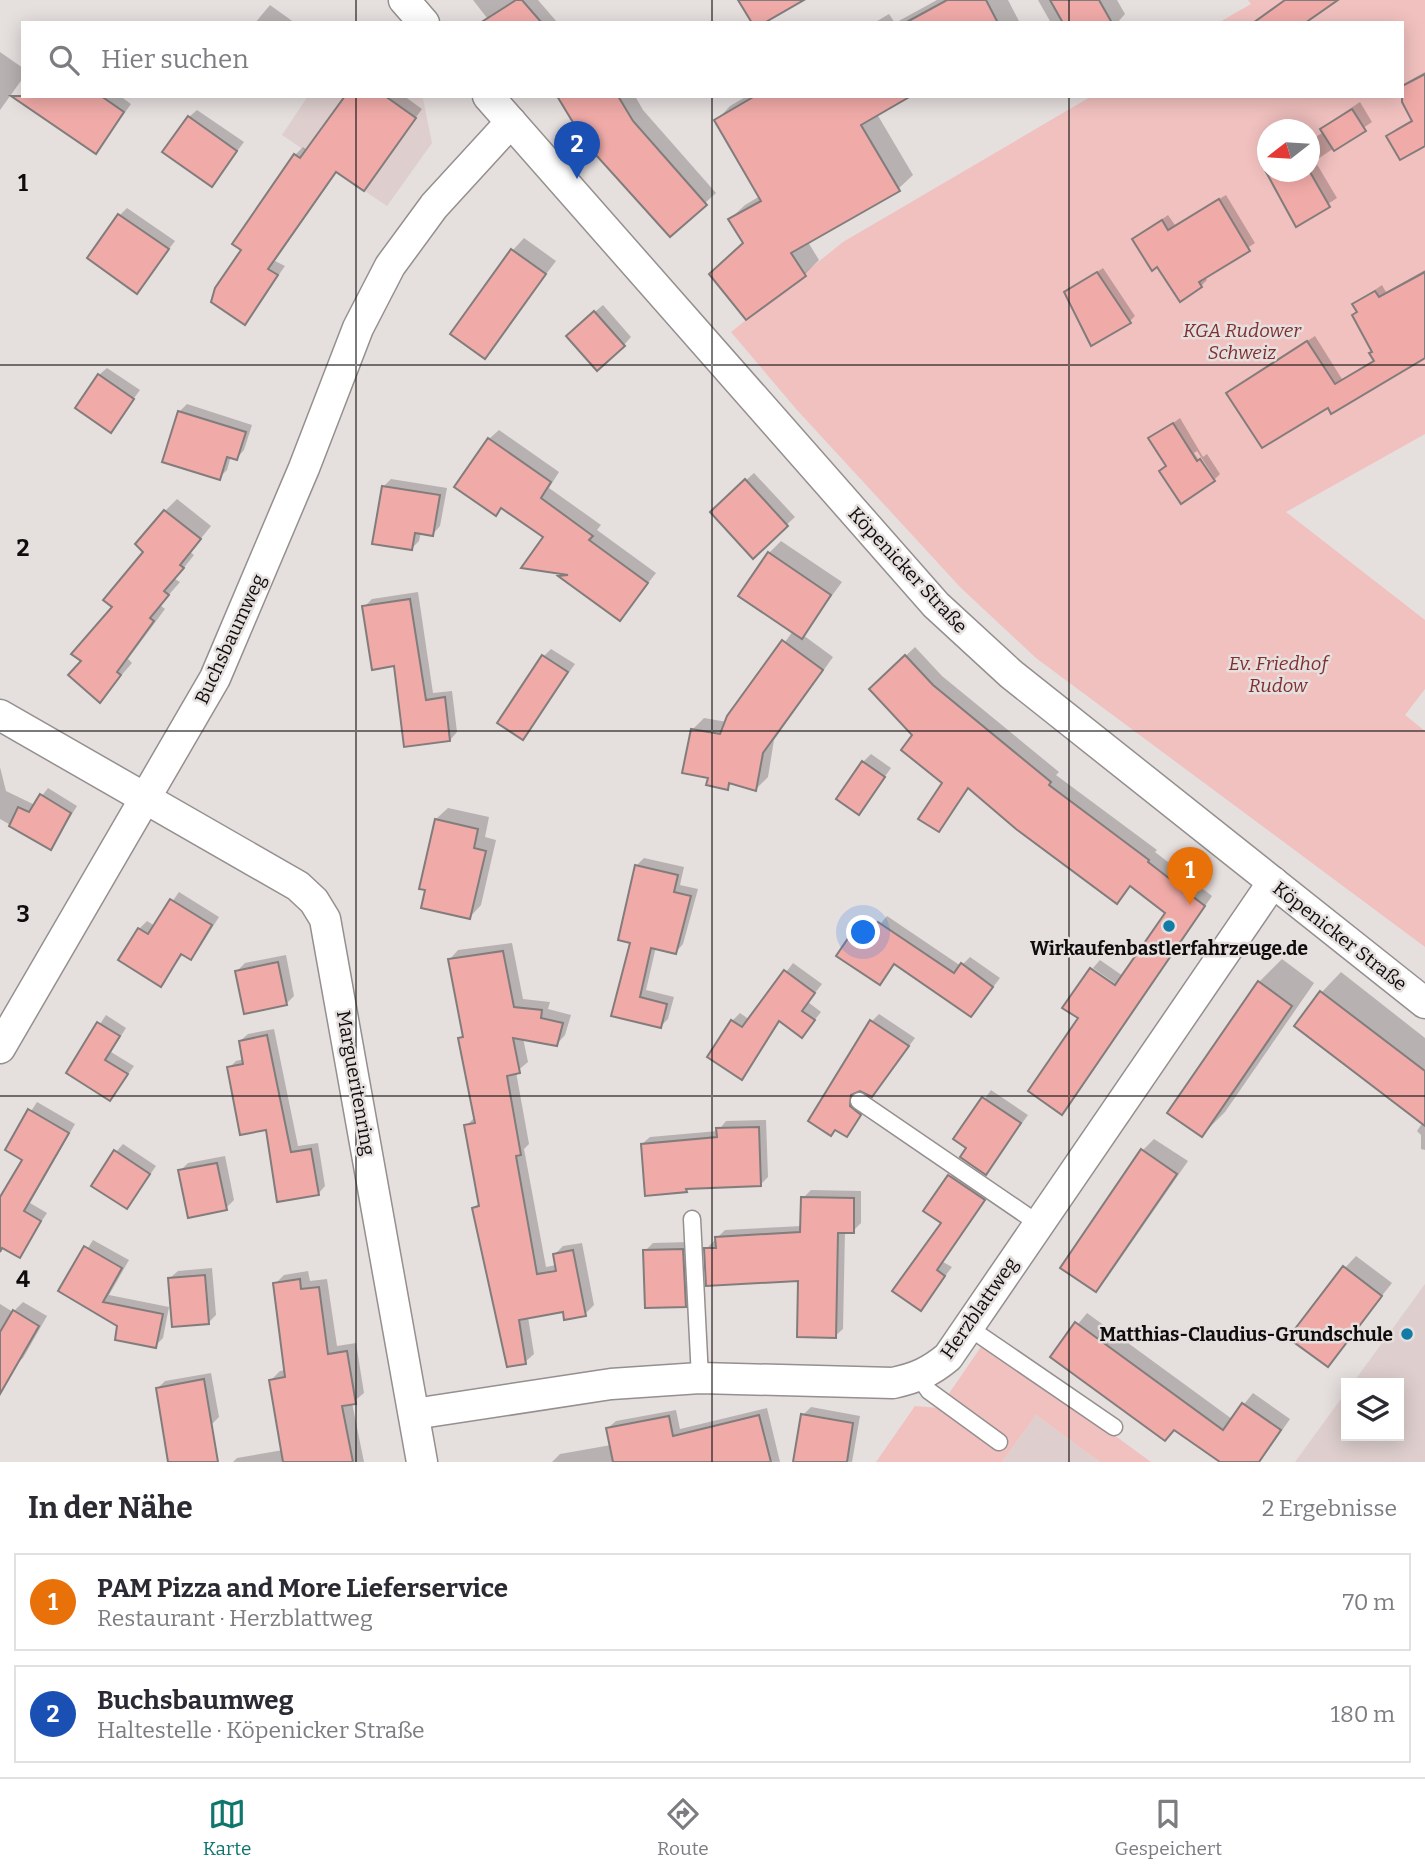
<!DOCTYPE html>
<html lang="de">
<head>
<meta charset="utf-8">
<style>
	body { margin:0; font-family:Bitter,serif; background:#f2f2f3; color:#2b2b33 }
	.controls { position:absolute; right:21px; bottom:21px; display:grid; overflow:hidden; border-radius:0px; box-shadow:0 4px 18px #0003 }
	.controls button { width:63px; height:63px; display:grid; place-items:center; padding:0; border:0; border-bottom:2px solid #e1e1e2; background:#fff; color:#2b2b33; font:35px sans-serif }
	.compass { position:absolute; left:1257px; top:119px; width:63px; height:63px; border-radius:50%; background:#fff; box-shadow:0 4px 18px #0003; rotate:253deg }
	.you { position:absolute; left:864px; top:933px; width:24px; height:24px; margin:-18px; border:5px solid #fff; border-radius:50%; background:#1a73e8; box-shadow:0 0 0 10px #1a73e833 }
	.badge { display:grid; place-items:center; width:46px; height:46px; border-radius:50%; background:#0f766e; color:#fff; font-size:23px; font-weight:700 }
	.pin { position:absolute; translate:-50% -58px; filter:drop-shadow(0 2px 4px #0008) }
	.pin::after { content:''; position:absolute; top:37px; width:24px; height:21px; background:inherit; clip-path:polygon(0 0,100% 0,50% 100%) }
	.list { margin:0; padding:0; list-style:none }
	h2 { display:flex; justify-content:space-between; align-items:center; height:91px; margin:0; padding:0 28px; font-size:30px }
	h2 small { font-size:23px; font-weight:400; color:#7c7c81 }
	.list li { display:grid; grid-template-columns:46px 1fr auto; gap:21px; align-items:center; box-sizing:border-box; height:98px; margin:0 14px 14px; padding:0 14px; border:2px solid #e1e1e2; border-radius:0px }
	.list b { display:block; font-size:26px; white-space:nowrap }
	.list p { margin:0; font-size:23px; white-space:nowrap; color:#7c7c81 }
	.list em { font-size:23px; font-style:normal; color:#7c7c81 }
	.icon { flex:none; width:38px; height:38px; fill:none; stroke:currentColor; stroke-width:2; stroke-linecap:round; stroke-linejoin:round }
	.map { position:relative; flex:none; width:1425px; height:1462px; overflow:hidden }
	.search { position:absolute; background:#fff; box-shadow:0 4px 18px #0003; left:21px; right:21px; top:21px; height:77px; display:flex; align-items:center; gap:18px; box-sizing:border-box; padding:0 24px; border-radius:0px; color:#7c7c81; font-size:26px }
	.sheet { height:315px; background:#fff }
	nav { display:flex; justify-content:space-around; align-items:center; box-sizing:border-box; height:98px; border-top:2px solid #e1e1e2; background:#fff; font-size:19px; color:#7c7c81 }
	nav a { display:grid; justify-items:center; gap:4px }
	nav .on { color:#0f766e }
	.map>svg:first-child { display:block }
	.built { fill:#decfce }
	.green { fill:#f1c1bf; fill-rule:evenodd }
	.shadow { fill:#0003 }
	.building { fill:#f0aba8; stroke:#827d7c; stroke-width:2 }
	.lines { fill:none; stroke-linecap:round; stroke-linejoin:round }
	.lane-casing { stroke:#958f8f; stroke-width:19 }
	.street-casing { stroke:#958f8f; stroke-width:33 }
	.lane { stroke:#fff; stroke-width:16 }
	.street { stroke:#fff; stroke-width:30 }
	.grid { fill:none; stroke:#0e0c0c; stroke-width:2; stroke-opacity:0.55 }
	.poi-dot { fill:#117ca6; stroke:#e5dfde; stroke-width:2.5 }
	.labels { text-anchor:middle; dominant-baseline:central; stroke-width:5; stroke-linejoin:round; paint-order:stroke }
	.park-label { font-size:19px; font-style:italic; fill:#802f31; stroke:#e5dfde }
	.street-label { font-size:19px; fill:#0e0c0c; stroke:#e5dfde }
	.poi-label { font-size:19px; font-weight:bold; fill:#0e0c0c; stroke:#e5dfde }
	.grid-label { font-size:23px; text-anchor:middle; font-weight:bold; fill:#0e0c0c; stroke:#e5dfde; stroke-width:5; stroke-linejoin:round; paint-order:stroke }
</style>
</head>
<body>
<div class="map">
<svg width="1425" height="1462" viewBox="0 0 1425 1462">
	<rect width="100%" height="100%" fill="#e5dfde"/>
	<g class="built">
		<path d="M308,96H420L423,99L432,143L387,206L282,135Z"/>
		<path d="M1425,1284V1462H1295L1346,1392V1436H1399V1383H1353Z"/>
		<path d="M1036,1415L1100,1462H1002Z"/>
	</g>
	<g class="green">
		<path d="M1248,0H1425V434L1286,512L1425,620V689L1405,715L1425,731V947L1036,658L961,588L797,410L731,332L843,242L1092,96H1402V23H1218L1251,4ZM1268,130H1310V172H1268Z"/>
		<path d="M985,1341L1151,1462H1100L1036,1415L1002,1462H876L915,1406L939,1408Z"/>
	</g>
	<g class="shadow">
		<path d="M473,0H538L557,22L491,23Z"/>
		<path d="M937,0H1008L1020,23H895Z"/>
		<path d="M1038,0H1117L1125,14L1117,23H1051Z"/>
		<path d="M270,5L295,23H255Z"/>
		<path d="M889,14L895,23H874Z"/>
		<path d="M0,52L23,68V78L0,110Z"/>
		<path d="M1425,72V106L1410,114L1401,96L1402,85Z"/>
		<path d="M61,96H120L131,104L96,152Z"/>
		<path d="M345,96H404L422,109L364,189L337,171L275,261L285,266L245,323L243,250L295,155L303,147L307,150Z"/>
		<path d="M559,96H635L643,110L716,193L670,235Z"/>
		<path d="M747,96H907L877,114L913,175L898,189L808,242L819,260L804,275L745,242L730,219L745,205L760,196L716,121L730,106Z"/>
		<path d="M1360,102L1372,122L1315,161L1337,198L1297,224L1268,172H1310V140L1324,132L1322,129L1330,122Z"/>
		<path d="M197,110L244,142L212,185L189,117Z"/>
		<path d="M1425,112V143L1388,137L1396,129Z"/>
		<path d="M1226,195L1255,243L1205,276L1207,280L1201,286L1158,265L1134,239L1168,215L1175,225Z"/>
		<path d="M127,208L175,241L137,291L120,215Z"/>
		<path d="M524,238L556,261L484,356L513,250Z"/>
		<path d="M1103,268L1135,316L1129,322L1066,292Z"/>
		<path d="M1425,270V344L1328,406L1228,393L1315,336L1342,379L1375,359L1354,304L1382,285L1386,292Z"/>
		<path d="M603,305L631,337L624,345L576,328Z"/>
		<path d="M107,368L140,390L111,430L99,375Z"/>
		<path d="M187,404L252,425L244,450L237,458L231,456L227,470L219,478L179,412Z"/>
		<path d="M1180,418L1203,457L1207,454L1220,474L1215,479L1197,451L1194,453L1213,481L1161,471L1167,465L1151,439Z"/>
		<path d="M499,430L559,472L549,488L601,525L597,530L656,573L620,619L561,576L565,573L489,439Z"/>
		<path d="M754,473L795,517L753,556L720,504Z"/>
		<path d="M391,479L447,488L440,526L433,534L421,532L419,541L412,548L383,487Z"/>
		<path d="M177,499L211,526L190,552L194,555L175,579L180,582L160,605L165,609L128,659L132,663L100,700L83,661L165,511Z"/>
		<path d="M781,541L842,582L803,635L833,657L774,740L768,777L756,789L733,782L727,788L710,777L692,730L704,718L727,722L793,631L769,553Z"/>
		<path d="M418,592L433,693L452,691L457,732L450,740L395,664L364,607L372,599Z"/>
		<path d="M915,647L942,676L1059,772L1056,775L1157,850L1155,852L1212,896L1062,1112L1080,1018L1123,989L1093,968L1100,960L1123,976L1167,913L1131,885L1116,902L970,787L939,830L945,782L914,735L871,689Z"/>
		<path d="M551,649L575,664L523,738L544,656Z"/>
		<path d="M871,754L891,768L859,813L863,762Z"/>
		<path d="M0,767L6,791L35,805L48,788L77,806L51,848L0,819Z"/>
		<path d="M448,808L489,817L485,837L496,840L481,905L470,917L436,819Z"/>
		<path d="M644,858L684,867L680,885L698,889L683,944L676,952L656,947L646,990L674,997L668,1019L660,1027L613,1015L632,942L636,866Z"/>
		<path d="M179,892L219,917L198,950L190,958L183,954L161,985L139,929L147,921L155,926Z"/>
		<path d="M887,916L961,966L970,957L1000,978L978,1007L896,963L880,983L852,936L859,928L871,935Z"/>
		<path d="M512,943L523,999L550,1002L548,1009L571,1015L565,1035L557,1044L523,1038L528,1062L516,1072L529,1144L524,1149L546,1267L556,1265L554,1255L563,1246L582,1243L594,1305L585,1314L564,1310L528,1317L534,1354L525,1362L486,1254H482L474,1208L480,1202L466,1126L475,1117L460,1039L464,1034L450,959L458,950Z"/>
		<path d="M286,955L294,996L286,1004L237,971L245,963Z"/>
		<path d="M1282,959L1314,983L1225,1112L1202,1135L1169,1112L1259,982Z"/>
		<path d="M793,963L822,984L808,1002L821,1012L802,1036L781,1020L742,1077L732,1021L740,1013L750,1020Z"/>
		<path d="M1341,972L1425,1038V1150L1421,1149V1135L1417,1131L1423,1122L1296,1026L1322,992Z"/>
		<path d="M879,1014L915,1038L872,1095L857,1090V1098L867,1107L847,1135L836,1129L872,1021Z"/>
		<path d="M106,1015L126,1028L111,1052L134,1066L110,1099L68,1072Z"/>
		<path d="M274,1029L298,1146L318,1143L325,1186L318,1194L267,1128L229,1068L236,1061L244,1059L240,1041L248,1034Z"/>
		<path d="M991,1090L1028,1115L986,1173L969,1148L956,1139Z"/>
		<path d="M37,1102L75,1124L30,1203L47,1213L19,1256L0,1245V1202L24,1159L7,1149Z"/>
		<path d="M766,1120L768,1177L760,1185L689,1187L686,1190L642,1144L650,1137L718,1131L726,1121Z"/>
		<path d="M1154,1139L1188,1161L1107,1278L1096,1290L1143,1150Z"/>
		<path d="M123,1144L156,1166L127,1207L116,1152Z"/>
		<path d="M225,1156L234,1200L226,1208L180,1171L188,1163Z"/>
		<path d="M957,1168L991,1191L943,1262L952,1267L921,1308L943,1222L926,1210Z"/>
		<path d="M811,1190L861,1191V1223L853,1231H845L843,1329L835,1336L799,1279L706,1249L725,1230L802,1226L803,1198Z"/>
		<path d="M93,1240L129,1260L109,1295L169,1307L163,1338L155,1346L61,1291Z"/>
		<path d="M690,1242L693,1297L685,1305L645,1251L653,1243Z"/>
		<path d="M1356,1256L1392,1283L1327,1365L1345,1268Z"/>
		<path d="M212,1268L216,1315L208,1323L170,1278L178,1271Z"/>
		<path d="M308,1271L310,1281L327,1279L337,1346L356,1343L364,1393L352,1403L364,1462H233L237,1458L283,1450L271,1380L280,1371L286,1370L275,1284L284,1275Z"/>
		<path d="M23,1302L47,1316L23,1358L0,1378V1304L13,1312Z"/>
		<path d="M1087,1313L1232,1419L1253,1393L1290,1419L1260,1462H1223L1175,1429L1165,1439L1052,1356Z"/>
		<path d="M211,1373L219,1417L211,1425L158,1388L165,1381Z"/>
		<path d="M811,1407L860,1416L852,1462H794L803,1415Z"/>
		<path d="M767,1408L780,1462H552L560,1454L611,1445L608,1428L616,1421L676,1410L680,1429Z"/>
	</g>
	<g class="building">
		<path d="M516,0H522L542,23H480Z"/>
		<path d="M738,0H804L764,23H752Z"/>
		<path d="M947,0H986L998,23H905Z"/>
		<path d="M1050,0H1099L1112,23H1063Z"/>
		<path d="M1285,0H1338L1305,23H1253Z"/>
		<path d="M1425,74V146L1400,160L1386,136L1412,121L1402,102V86Z"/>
		<path d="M11,96H101L124,112L96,154Z"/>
		<path d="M345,96H385L416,118L364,191L336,172L268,269L278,275L245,325L211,302L215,288L241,250L232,244L294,154L300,158Z"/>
		<path d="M557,96H618L633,121L707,205L670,237L586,144Z"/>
		<path d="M755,96H911L861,125L900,191L791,253L806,276L746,320L709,274L743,243L728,219L761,201L714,120Z"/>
		<path d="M1352,109L1366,131L1334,151L1320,129Z"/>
		<path d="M188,116L237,151L212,187L162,152Z"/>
		<path d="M1266,172H1310L1330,207L1296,227Z"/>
		<path d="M1219,199L1250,251L1199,282L1202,287L1180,302L1157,267L1152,271L1132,239L1162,220L1168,230Z"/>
		<path d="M118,214L169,249L137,294L87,258Z"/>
		<path d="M511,249L546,274L485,359L450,334Z"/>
		<path d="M1097,272L1131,323L1091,346L1064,292Z"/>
		<path d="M1425,272V358L1331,414L1328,408L1262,448L1226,393L1307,341L1335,384L1374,361L1369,353L1372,352L1352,315L1357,312L1352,304L1375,291L1379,297Z"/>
		<path d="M594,311L625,346L597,371L566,336Z"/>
		<path d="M98,374L134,399L111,433L75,408Z"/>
		<path d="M178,411L246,432L237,460L227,457L220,480L162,462Z"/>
		<path d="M1173,423L1197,461L1200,459L1215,481L1181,504L1159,471L1166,466L1148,438Z"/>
		<path d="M488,438L551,482L541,498L593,536L589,540L648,583L620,621L558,576L568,575L521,568L543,537L501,508L496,516L454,487Z"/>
		<path d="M745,479L788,526L753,559L710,512Z"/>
		<path d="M382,486L440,495L433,536L415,533L412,550L372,544Z"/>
		<path d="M164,510L201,539L180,565L184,568L164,591L169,595L150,618L154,621L117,672L121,675L100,703L68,675L81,661L71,654L112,607L103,600L143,552L135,544Z"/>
		<path d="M768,552L831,595L802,639L738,596Z"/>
		<path d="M410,599L426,700L445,697L450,741L404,747L394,666L372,670L362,606Z"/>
		<path d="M782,640L823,670L763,753L756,791L729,783L728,790L706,785L708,778L682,773L691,729L720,734L727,716Z"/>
		<path d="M542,655L568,672L523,740L497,723Z"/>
		<path d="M905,655L933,685L1051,782L1049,785L1149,860L1148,862L1205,906L1062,1115L1028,1091L1078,1018L1062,1008L1090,968L1115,985L1165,913L1130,886L1117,904L1016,829L968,788L939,832L918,819L942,783L901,750L912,735L869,689Z"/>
		<path d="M862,761L885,777L859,815L836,799Z"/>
		<path d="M40,794L71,813L51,850L9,826L18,807L29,812Z"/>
		<path d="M435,819L478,829L474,848L486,851L470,919L421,908L425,890L419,889Z"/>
		<path d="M635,865L678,875L674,892L691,896L676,954L651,948L640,997L667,1004L661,1028L611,1016L630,943L618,940Z"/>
		<path d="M170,899L212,925L191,960L181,954L161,987L118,960L138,928L148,934Z"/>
		<path d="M878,922L954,973L961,963L993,987L971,1017L894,964L880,985L836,956L851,934L864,943Z"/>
		<path d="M503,951L514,1007L542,1010L541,1018L563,1023L557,1046L513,1038L520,1073L507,1076L521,1155L516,1156L537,1274L556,1271L553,1254L573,1250L586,1316L564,1320L563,1312L519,1320L526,1364L507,1367L472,1208L479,1206L464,1125L475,1123L458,1038L463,1037L448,959Z"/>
		<path d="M278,962L287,1005L244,1014L235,971Z"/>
		<path d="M784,970L815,993L802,1011L815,1020L802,1038L779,1021L742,1080L707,1057L731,1020L742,1027Z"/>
		<path d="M1258,981L1292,1006L1202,1137L1167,1113Z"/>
		<path d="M1320,991L1425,1071V1126L1294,1026Z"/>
		<path d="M870,1020L909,1046L872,1097L860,1091L851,1095L850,1106L861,1115L847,1137L835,1130L831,1136L808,1121Z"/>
		<path d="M97,1022L120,1036L105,1060L128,1074L110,1101L66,1073Z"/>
		<path d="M267,1035L291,1152L311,1149L319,1195L277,1202L266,1130L240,1135L227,1067L243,1064L239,1041Z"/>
		<path d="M982,1097L1021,1123L986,1175L960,1157L966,1148L953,1139Z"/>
		<path d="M28,1109L69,1133L24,1211L41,1221L20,1258L2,1248L0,1252V1197L22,1160L5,1150Z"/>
		<path d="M759,1127L761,1186L686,1189L687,1192L645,1196L641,1144L717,1137L716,1128Z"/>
		<path d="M1141,1149L1177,1174L1096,1292L1060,1268Z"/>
		<path d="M114,1150L150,1174L127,1209L91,1186Z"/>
		<path d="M217,1163L227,1210L188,1218L178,1170Z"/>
		<path d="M948,1175L985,1200L937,1270L945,1276L921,1311L892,1291L941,1223L923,1211Z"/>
		<path d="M801,1197L854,1198V1233H838L836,1338L797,1337L798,1281L706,1286L704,1248H716L715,1237L800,1232Z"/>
		<path d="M84,1246L122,1268L103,1302L163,1314L156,1348L115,1340L117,1326L58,1291Z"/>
		<path d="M683,1249L686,1307L645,1308L643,1250Z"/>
		<path d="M1343,1266L1382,1296L1328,1367L1288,1338Z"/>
		<path d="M205,1275L209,1324L172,1327L168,1278Z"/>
		<path d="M300,1279L301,1289L319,1287L328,1354L347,1351L356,1404L342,1406L353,1462H283L269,1380L285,1377L273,1283Z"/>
		<path d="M13,1310L39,1326L0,1394V1332Z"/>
		<path d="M1075,1322L1223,1430L1242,1403L1281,1430L1259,1462H1220L1174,1430L1165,1441L1050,1357Z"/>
		<path d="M204,1379L218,1462H168L156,1388Z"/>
		<path d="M801,1414L853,1423L847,1462H793Z"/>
		<path d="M759,1415L771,1462H613L606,1428L669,1416L673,1436Z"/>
	</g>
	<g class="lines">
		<defs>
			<g id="lane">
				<path d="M859,1101L1039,1224"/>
				<path d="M692,1219L700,1378"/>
				<path d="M968,1327L1114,1427"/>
				<path d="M919,1377L929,1391L999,1442"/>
			</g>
			<g id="street">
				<path d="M404,0L424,23"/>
				<path d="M488,96L936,605L1011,674L1425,1003"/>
				<path d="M0,715L298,886L314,901L325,919L422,1462"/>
				<path d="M0,1048L215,678L304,468L358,328L390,266L434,206L511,122"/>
				<path d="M414,1414L611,1384L700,1378L893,1383C916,1378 930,1372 948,1357L1273,882"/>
			</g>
		</defs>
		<use href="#lane" class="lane-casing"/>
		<use href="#street" class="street-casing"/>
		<use href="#lane" class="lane"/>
		<use href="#street" class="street"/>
	</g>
	<path class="grid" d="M356,0V23M712,0V23M1069,0V23M356,96V1462M712,96V1462M1069,96V1462M0,365H1425M0,731H1425M0,1096H1425"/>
	<g class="poi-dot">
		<circle cx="1169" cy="926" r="7"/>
		<circle cx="1407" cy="1334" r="7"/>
	</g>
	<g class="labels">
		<g class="park-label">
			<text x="1242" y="330">KGA Rudower<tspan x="1242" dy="22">Schweiz</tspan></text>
			<text x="1278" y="663">Ev. Friedhof<tspan x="1278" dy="22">Rudow</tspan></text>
		</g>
		<g class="street-label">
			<text transform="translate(908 570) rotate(47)">Köpenicker Straße</text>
			<text transform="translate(230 639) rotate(-65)">Buchsbaumweg</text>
			<text transform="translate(1340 936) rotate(38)">Köpenicker Straße</text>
			<text transform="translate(356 1083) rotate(80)">Margueritenring</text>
			<text transform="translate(979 1308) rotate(-55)">Herzblattweg</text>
		</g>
		<g class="poi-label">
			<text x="1169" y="948">Wirkaufenbastlerfahrzeuge.de</text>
			<text x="1393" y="1334" text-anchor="end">Matthias-Claudius-Grundschule</text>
		</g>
	</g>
	<g class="grid-label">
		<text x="23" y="191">1</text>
		<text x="23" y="556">2</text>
		<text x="23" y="922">3</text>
		<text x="23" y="1287">4</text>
	</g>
</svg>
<div class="controls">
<button><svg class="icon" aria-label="layers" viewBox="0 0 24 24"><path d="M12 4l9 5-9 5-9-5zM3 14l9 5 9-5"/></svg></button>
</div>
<svg class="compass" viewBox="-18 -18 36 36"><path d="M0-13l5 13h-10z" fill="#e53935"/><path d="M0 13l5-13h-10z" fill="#7c7c81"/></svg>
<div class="you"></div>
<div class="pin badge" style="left:1190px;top:905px;background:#e8710a">1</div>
<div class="pin badge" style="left:577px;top:179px;background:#1a4fb4">2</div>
<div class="search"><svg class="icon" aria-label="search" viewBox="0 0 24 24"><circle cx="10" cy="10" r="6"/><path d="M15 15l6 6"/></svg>Hier suchen</div>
</div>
<section class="sheet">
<h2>In der Nähe<small>2 Ergebnisse</small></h2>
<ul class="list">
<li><span class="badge" style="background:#e8710a">1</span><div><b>PAM Pizza and More Lieferservice</b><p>Restaurant · Herzblattweg</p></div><em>70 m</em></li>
<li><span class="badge" style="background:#1a4fb4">2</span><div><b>Buchsbaumweg</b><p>Haltestelle · Köpenicker Straße</p></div><em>180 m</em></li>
</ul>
</section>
<nav>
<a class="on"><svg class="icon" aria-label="map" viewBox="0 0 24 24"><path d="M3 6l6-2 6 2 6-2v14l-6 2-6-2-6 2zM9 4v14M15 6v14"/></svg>Karte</a>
<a><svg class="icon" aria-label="directions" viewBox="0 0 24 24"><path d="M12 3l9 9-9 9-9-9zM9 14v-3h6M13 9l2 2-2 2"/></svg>Route</a>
<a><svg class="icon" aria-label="saved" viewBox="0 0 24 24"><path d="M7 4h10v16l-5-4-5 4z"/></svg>Gespeichert</a>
</nav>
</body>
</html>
